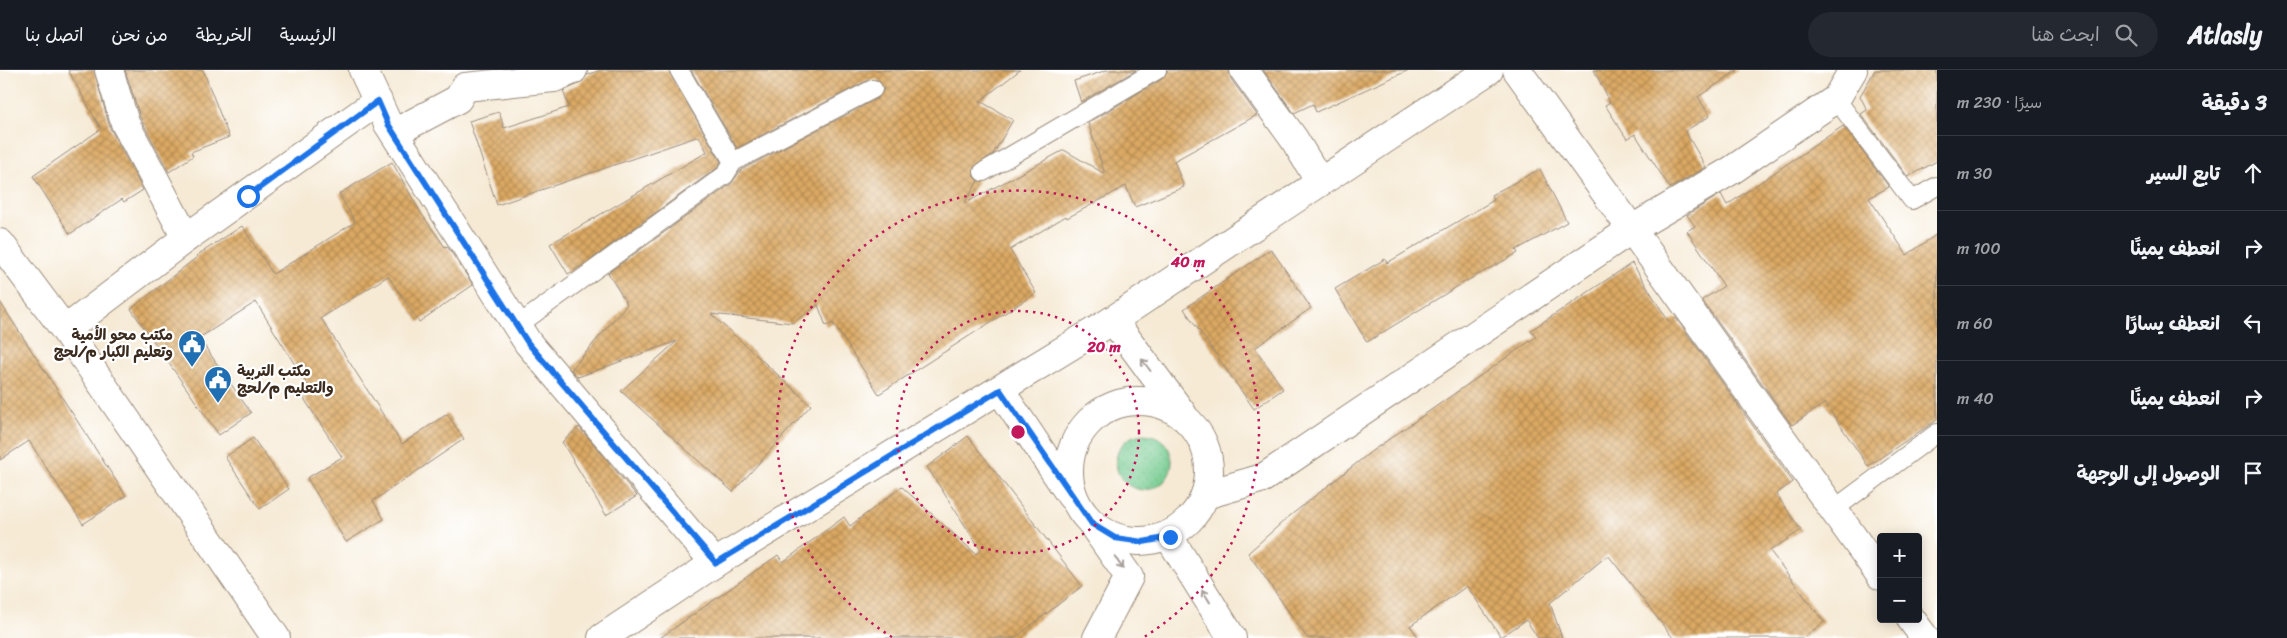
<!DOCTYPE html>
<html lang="ar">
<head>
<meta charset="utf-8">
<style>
	body { margin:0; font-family:Sriracha,"Playpen Sans Arabic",sans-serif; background:#242831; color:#f1f3f6; direction:rtl }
	.controls { position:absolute; right:15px; bottom:15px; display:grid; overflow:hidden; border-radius:5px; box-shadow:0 2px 12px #0003 }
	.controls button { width:45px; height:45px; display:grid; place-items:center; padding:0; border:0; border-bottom:1px solid #363941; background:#171b24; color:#f1f3f6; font:25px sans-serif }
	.stop { position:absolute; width:15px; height:15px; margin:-11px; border:4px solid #1a73e8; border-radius:50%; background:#fff }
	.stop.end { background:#1a73e8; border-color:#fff; box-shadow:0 1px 5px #0008 }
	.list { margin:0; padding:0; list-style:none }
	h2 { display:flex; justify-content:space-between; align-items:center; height:65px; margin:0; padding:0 20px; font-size:21px }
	h2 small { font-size:16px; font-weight:400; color:#9ea1a6 }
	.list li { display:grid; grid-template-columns:32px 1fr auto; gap:15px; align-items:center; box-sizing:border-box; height:75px; padding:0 20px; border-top:1px solid #363941 }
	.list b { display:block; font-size:19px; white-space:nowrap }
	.list em { font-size:16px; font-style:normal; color:#9ea1a6 }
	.icon { flex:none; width:28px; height:28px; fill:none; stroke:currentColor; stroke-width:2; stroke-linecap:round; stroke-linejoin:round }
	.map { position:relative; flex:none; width:1937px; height:568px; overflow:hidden; direction:ltr }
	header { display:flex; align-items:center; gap:30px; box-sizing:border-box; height:70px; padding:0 25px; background:#171b24; border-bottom:1px solid #363941 }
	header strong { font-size:24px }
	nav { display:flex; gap:28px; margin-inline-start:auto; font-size:18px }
	.search { width:350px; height:45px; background:#242831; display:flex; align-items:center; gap:12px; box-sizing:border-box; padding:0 18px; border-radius:28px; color:#9ea1a6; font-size:19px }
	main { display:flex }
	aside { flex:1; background:#171b24 }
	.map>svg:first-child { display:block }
	.grass { fill:url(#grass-dots); stroke:#587a57 }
	.building { fill:url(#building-cross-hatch) }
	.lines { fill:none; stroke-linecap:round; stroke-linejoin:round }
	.service-casing { stroke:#988a7a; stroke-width:20 }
	.minor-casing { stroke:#988a7a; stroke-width:30 }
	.tertiary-casing { stroke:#988a7a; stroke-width:30 }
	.secondary-casing { stroke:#988a7a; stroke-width:30 }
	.service { stroke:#fff; stroke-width:18 }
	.minor { stroke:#fff; stroke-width:28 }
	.tertiary { stroke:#fff; stroke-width:28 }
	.secondary { stroke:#fff; stroke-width:28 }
	.oneway { stroke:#a79f9a }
	.route { stroke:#1a73e8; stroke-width:6 }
	.ring { fill:none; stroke:#c2185b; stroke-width:2.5; stroke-dasharray:2.5 5 }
	.labels { text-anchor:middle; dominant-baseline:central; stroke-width:4.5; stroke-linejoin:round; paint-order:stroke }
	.poi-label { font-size:15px; font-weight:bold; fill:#3b2a1e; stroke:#fff; text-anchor:end }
	.centre { fill:#c2185b; stroke:#fff; stroke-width:2.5 }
	.ring-label { font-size:15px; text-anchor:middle; font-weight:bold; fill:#c2185b; stroke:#fff; stroke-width:4.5; stroke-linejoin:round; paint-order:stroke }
</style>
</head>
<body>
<header>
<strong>Atlasly</strong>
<div class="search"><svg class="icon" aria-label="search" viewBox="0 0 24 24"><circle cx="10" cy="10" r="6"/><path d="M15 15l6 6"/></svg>ابحث هنا</div>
<nav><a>الرئيسية</a><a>الخريطة</a><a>من نحن</a><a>اتصل بنا</a></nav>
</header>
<main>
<aside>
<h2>3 دقيقة<small>سيرًا · 230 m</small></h2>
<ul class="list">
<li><svg class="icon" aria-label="ahead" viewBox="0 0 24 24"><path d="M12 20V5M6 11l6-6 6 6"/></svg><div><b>تابع السير</b></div><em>30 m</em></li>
<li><svg class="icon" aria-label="right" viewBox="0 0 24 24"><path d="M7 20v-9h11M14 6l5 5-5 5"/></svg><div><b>انعطف يمينًا</b></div><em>100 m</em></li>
<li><svg class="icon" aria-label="left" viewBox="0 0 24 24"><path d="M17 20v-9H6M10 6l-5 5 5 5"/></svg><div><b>انعطف يسارًا</b></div><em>60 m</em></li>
<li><svg class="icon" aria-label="right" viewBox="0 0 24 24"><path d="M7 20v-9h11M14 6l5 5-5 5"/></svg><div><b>انعطف يمينًا</b></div><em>40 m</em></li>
<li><svg class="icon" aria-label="arrive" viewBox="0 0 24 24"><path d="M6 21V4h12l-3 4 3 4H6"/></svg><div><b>الوصول إلى الوجهة</b></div></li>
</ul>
</aside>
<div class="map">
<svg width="1937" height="568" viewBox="0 0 1937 568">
	<defs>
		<pattern id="grass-dots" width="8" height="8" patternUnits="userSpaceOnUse" patternTransform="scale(1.25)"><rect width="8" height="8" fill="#75cb90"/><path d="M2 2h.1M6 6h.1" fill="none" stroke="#66ae7c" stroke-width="1.8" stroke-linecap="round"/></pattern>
		<pattern id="building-cross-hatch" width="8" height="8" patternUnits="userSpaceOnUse" patternTransform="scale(1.25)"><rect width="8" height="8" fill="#dba963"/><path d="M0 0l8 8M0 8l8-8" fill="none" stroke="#b38a51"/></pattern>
	</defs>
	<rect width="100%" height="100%" fill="#fff"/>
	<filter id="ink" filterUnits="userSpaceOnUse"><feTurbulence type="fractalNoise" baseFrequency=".02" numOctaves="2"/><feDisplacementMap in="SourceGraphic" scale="10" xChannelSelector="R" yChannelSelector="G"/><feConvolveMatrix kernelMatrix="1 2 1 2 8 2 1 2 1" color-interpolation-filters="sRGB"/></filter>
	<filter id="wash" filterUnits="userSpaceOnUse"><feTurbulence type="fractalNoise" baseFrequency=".0096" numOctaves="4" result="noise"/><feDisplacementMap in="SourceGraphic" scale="20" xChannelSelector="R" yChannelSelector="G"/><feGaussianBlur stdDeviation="1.12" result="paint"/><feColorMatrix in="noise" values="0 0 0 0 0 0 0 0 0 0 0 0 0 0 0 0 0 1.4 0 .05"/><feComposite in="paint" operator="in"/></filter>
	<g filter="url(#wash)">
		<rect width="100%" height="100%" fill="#f6ead5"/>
		<circle class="grass" cx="1144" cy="392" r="28"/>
		<g id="blocks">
			<g class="building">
				<path d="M68,0H94L110,58L143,120L124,132L122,129L70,164L33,106L101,59Z"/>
				<path d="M125,0H203L229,67L191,82L193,86L169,102L140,47Z"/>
				<path d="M601,0H668L721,92L717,98L586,193L568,204L550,174L707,82L699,66L497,135L469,51L499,42L504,58L569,37L563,21L579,14L587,5Z"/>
				<path d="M691,0H1020L980,31L1013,50L993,84L974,97V107L978,111L964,134L1064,80L1105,104L1088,53L1162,9L1168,0H1229L1231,9L1257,45L1174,91L1184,117L1135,137L1126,116L1067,148L1066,146L1010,180L1036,223L879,324L833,253L826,256L818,235L793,253L711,244L811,335L733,422L621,321L677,271L578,307L571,300L627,234L608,203L731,114L741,100L878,28L884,19L878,10H868L737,78Z"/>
				<path d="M1107,0H1136L1081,32L1074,11Z"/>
				<path d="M1263,0H1409L1316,42L1313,34L1294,43Z"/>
				<path d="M1594,0H1738L1698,27L1710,46L1685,61L1706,97L1670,118L1635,64L1627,69L1605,35L1610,32Z"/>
				<path d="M1875,0H1937V91L1908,107L1861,44L1867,40L1860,26Z"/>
				<path d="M1843,56L1889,117L1869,128L1907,185L1937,164V350L1868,396L1825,333L1792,355L1702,230L1724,216L1687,161L1695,156L1687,145L1721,124L1727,135Z"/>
				<path d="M392,92L421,143L445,177L447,176L473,215L419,252L388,206L321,248L402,374L447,344L464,369L373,431L384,449L346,472L307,408L342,387L301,324L310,319L256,232L199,268L251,343L219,365L131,239L197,187L196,186L242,156L273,204L355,152L339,124Z"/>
				<path d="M1540,99L1567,152L1516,180L1518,183L1463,213L1367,272L1335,219L1385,189L1387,193L1494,130L1491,125Z"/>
				<path d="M1271,179L1311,238L1255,278L1283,319L1254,339L1184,239Z"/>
				<path d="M1632,193L1669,252L1676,248L1793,412L1776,424L1801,460L1770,481L1824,552L1803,568H1673L1608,485L1550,533L1562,568H1538L1526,550L1501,567L1467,516L1410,556L1419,568H1307L1248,483L1286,449L1372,381L1536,267L1531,260Z"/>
				<path d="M0,232L126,426L83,454L29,371L0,390Z"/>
				<path d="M579,357L637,426L606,445L562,372Z"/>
				<path d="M968,366L1082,516L1015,568H660L778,485L783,492L844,447L850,456L902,417L976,484L981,480L927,397Z"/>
				<path d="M253,368L289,419L260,439L225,387Z"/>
			</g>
		</g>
	</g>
	<g filter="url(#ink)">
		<use href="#blocks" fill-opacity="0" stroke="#988a7a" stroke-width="1"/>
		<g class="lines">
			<defs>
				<g id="service">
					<path d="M679,0L733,92"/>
					<path d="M1836,29L1912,130L1937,116"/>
					<path d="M983,102L1157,0"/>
					<path d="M517,256L725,105L733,92L873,19"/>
					<path d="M1833,440L1937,363"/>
				</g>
				<g id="minor">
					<path d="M109,0L125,53L186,168"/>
					<path d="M363,0L388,54L528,273L715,493"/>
					<path d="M1244,0L1294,69L1320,112"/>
					<path d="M1517,0L1881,506"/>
					<path d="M394,63L458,29L465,17L554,8L573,0"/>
					<path d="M65,260L186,168L378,31"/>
					<path d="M1205,425L1263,408L1632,159L1732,100L1836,29L1853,0"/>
					<path d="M1911,549L1925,568"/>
				</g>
				<g id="tertiary">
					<path d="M0,173L65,260L276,568"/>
					<path d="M1113,250L1182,343"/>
					<path d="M1000,320L1071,426"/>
					<circle cx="1139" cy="401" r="70"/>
					<path d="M1094,457L1129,507L1097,568"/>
					<path d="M1169,467L1232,568"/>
				</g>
				<path id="secondary" d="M602,568L715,493L1113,250L1489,0"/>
			</defs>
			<use href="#service" class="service-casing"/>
			<use href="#minor" class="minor-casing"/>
			<use href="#tertiary" class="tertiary-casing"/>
			<use href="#secondary" class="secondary-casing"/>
			<use href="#service" class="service"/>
			<use href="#minor" class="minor"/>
			<use href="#tertiary" class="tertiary"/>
			<use href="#secondary" class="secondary"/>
		</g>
		<defs><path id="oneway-shaft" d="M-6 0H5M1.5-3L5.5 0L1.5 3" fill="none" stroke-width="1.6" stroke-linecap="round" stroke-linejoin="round" transform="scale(1.25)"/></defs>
		<g class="oneway">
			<use href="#oneway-shaft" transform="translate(1146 295) rotate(-127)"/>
			<use href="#oneway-shaft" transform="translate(1119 493) rotate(55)"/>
			<use href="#oneway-shaft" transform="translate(1206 526) rotate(-122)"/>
		</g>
	</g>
	<g class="lines" filter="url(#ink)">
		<path class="route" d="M248,126L378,31L388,54L528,273L716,493L1000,320L1092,454L1115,468L1143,472L1170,467"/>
	</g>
	<g class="ring">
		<circle cx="1018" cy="362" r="121"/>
		<path d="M892 567A241 241 0 1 1 1144 567"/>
	</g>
	<defs>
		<symbol id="civic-pin" viewBox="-11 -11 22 30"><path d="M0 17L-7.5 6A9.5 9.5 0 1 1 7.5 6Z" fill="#1f6fb2" stroke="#fff"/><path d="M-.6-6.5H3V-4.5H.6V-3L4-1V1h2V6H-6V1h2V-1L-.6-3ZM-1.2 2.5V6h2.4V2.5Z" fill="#fff"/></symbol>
	</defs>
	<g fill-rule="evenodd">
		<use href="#civic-pin" x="176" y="258" width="32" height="43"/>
		<use href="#civic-pin" x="202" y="294" width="32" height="43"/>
	</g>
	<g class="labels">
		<g class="poi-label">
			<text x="173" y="265">مكتب محو الأمية<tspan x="173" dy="17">وتعليم الكبار م/لحج</tspan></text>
			<text x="237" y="301" text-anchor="start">مكتب التربية<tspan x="237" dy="17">والتعليم م/لحج</tspan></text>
		</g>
	</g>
	<circle cx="1018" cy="362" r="8" class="centre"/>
	<g class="ring-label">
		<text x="1188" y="197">40 m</text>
		<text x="1104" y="282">20 m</text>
	</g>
</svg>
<div class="controls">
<button>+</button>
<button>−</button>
</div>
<div class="stop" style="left:248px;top:126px"></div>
<div class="stop end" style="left:1170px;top:467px"></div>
</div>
</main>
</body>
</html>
